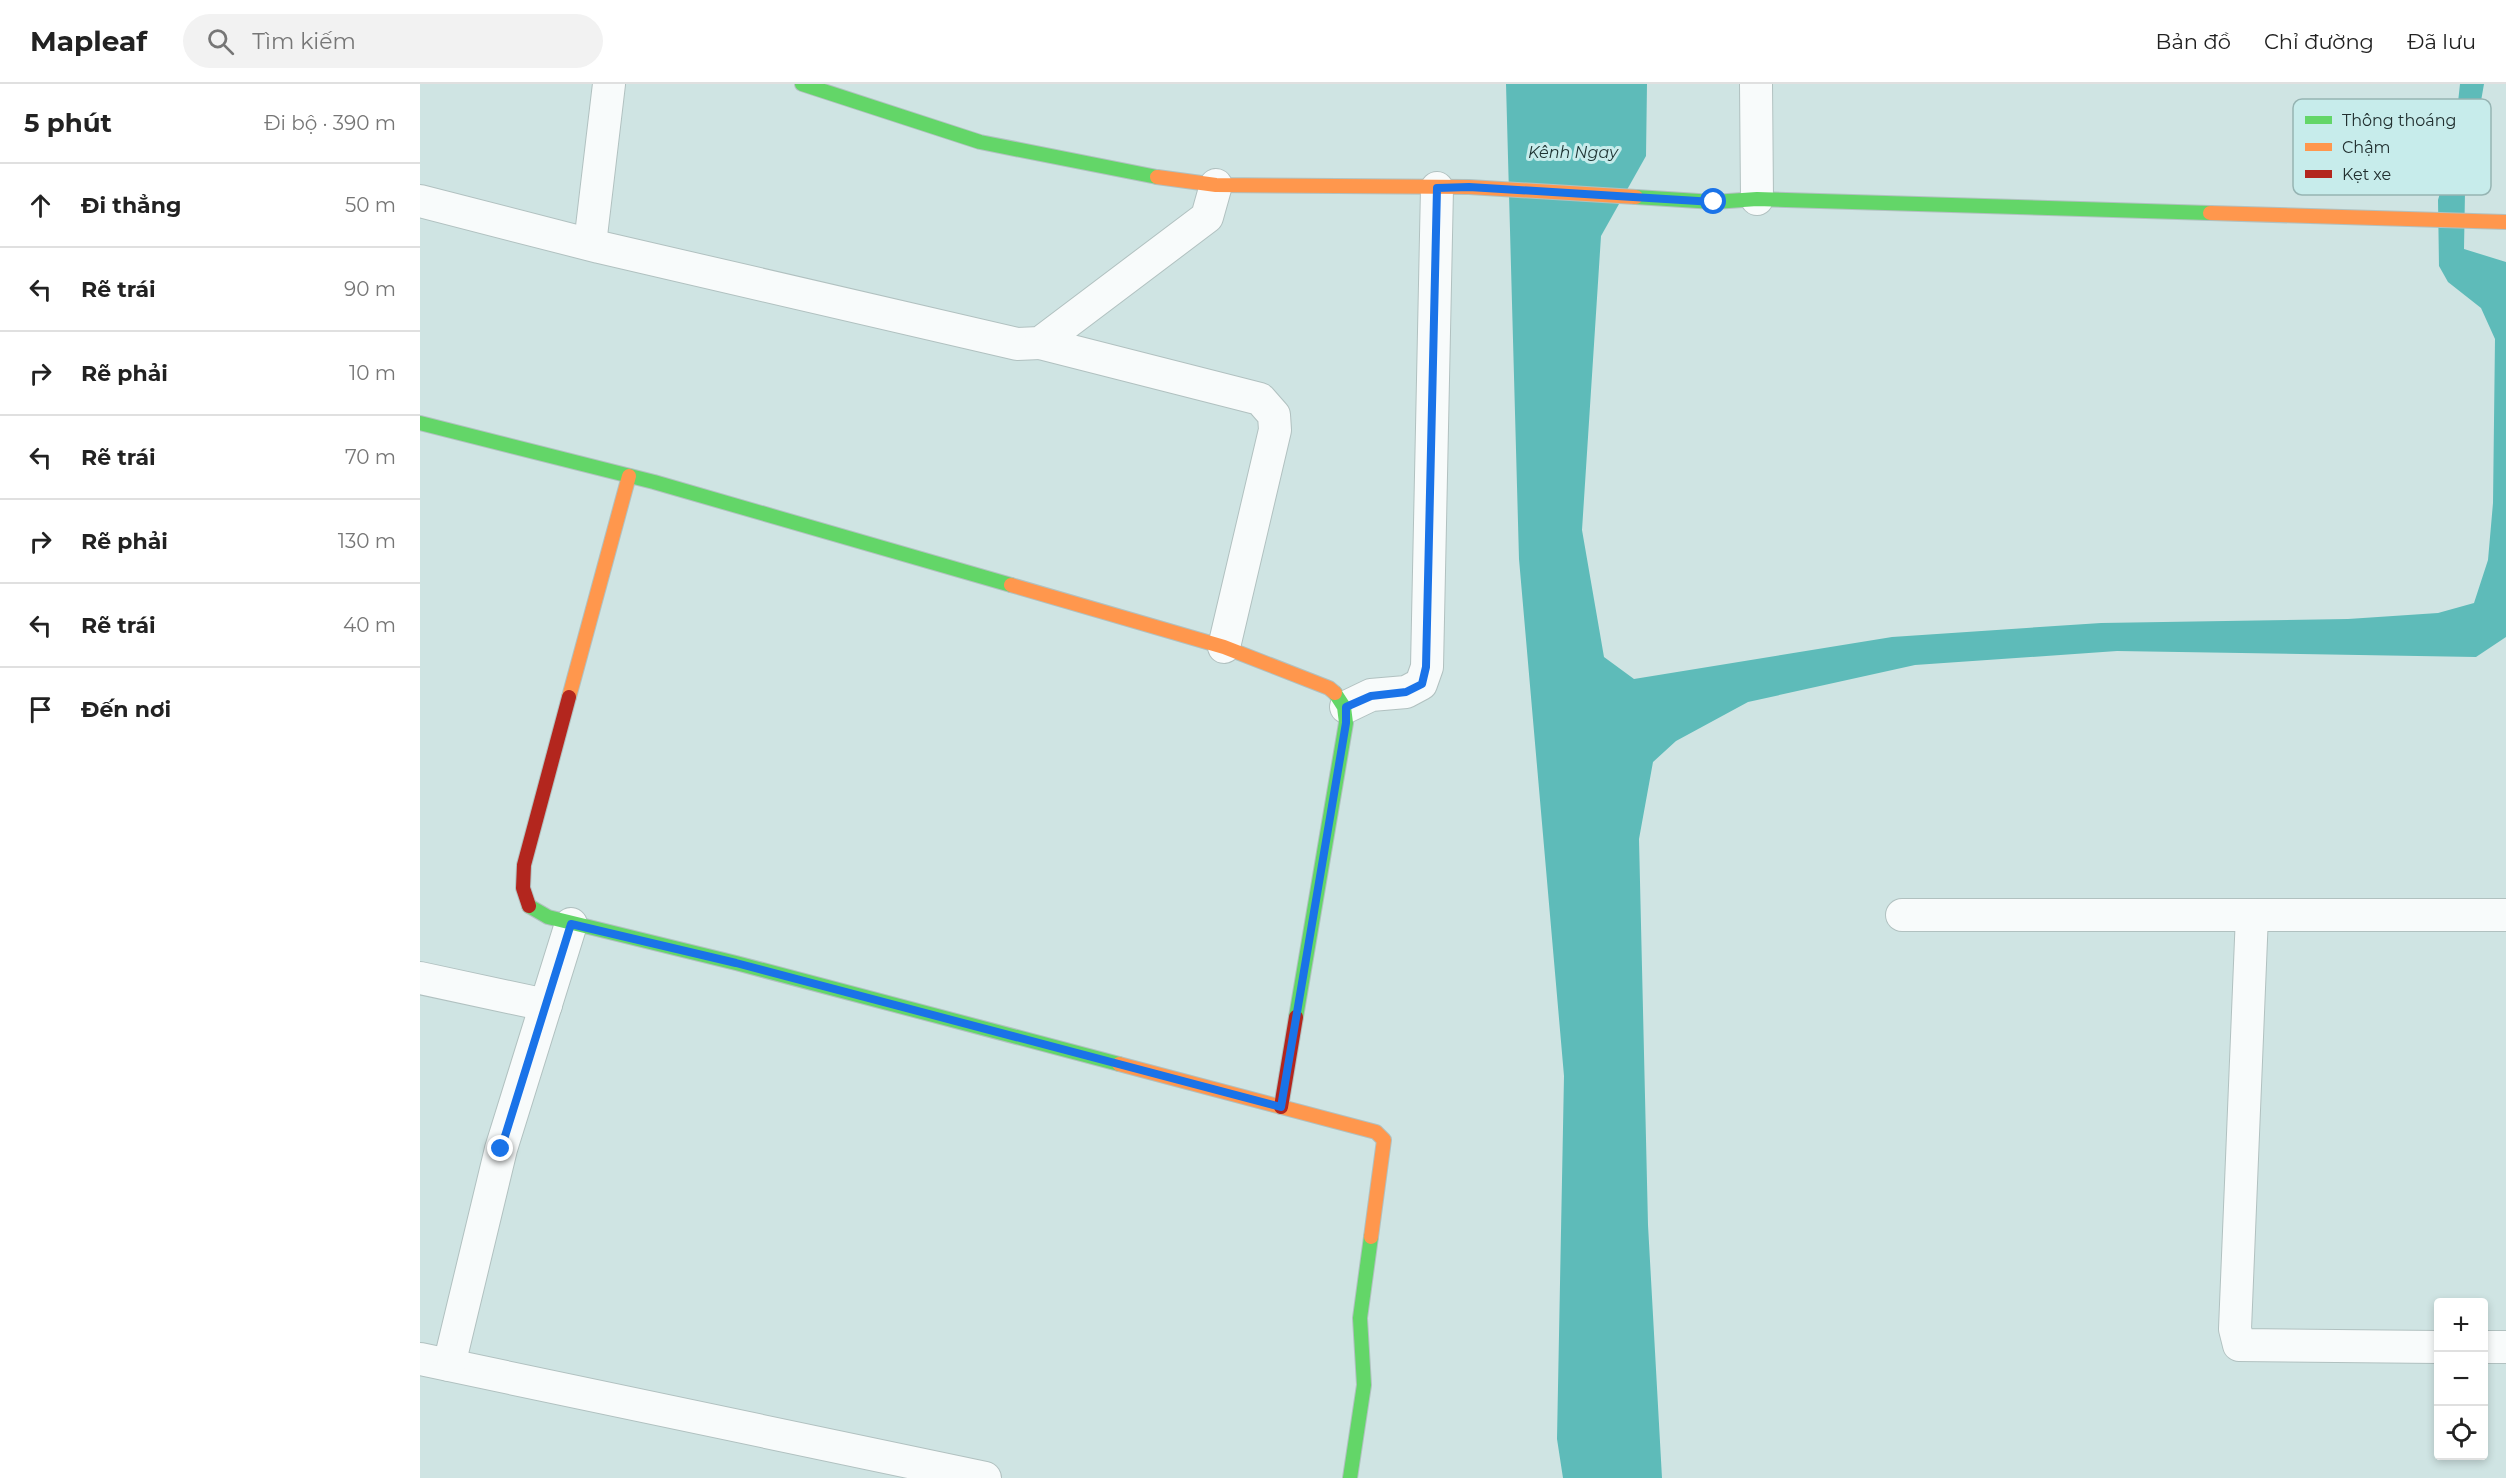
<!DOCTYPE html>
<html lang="vi">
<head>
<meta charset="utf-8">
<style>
	body { margin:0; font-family:Montserrat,sans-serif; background:#f2f2f2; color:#222 }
	.controls { position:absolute; right:18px; bottom:18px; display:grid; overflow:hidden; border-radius:6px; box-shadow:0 3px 9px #0003 }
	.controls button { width:54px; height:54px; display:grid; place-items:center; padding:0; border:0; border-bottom:2px solid #e0e0e0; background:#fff; color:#222; font:30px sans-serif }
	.stop { position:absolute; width:18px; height:18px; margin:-14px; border:4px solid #1a73e8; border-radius:50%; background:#fff }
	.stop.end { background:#1a73e8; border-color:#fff; box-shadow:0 2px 6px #0008 }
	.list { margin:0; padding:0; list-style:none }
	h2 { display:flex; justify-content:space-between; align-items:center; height:78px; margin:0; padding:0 24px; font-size:26px }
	h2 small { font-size:20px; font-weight:400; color:#767676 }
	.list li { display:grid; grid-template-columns:39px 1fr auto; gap:18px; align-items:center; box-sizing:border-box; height:84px; padding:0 24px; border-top:2px solid #e0e0e0 }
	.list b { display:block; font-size:22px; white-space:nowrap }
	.list em { font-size:20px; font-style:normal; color:#767676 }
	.icon { flex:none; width:33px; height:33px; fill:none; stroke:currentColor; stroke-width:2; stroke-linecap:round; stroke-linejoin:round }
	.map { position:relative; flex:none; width:2086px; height:1394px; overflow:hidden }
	header { display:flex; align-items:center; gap:36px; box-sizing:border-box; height:84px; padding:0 30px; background:#fff; border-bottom:2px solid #e0e0e0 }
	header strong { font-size:28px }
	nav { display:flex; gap:33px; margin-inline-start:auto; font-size:21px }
	.search { width:420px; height:54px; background:#f2f2f2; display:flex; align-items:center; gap:15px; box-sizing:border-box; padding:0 21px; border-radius:33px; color:#767676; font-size:22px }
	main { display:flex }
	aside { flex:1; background:#fff }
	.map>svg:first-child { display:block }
	.water { fill:#5ebbb9 }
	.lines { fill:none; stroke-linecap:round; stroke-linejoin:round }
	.street-casing { stroke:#b1c1c0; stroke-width:34 }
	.fast-casing { stroke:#b1c1c0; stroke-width:16 }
	.slow-casing { stroke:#b1c1c0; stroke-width:16 }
	.jam-casing { stroke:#b1c1c0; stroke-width:16 }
	.street { stroke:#f8fbfb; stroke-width:32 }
	.fast { stroke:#63d668; stroke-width:14 }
	.slow { stroke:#ff974d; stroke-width:14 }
	.jam { stroke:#b3261e; stroke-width:14 }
	.route { stroke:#1a73e8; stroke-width:8 }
	.labels { text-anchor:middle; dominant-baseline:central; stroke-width:6; stroke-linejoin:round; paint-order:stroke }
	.water-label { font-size:16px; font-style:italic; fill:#1d3231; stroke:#c7eceb }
	.key { fill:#c7eceb; stroke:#96b4b3; stroke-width:1.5 }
	.key-label { font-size:16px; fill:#223030 }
</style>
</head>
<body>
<header>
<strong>Mapleaf</strong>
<div class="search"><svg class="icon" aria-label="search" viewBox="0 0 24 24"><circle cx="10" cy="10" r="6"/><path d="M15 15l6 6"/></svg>Tìm kiếm</div>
<nav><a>Bản đồ</a><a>Chỉ đường</a><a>Đã lưu</a></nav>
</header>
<main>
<aside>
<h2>5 phút<small>Đi bộ · 390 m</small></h2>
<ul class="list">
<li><svg class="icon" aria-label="ahead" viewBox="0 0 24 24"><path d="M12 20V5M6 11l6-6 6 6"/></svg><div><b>Đi thẳng</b></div><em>50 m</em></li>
<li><svg class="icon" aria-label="left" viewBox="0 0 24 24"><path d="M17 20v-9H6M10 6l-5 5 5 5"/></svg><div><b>Rẽ trái</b></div><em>90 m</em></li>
<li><svg class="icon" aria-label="right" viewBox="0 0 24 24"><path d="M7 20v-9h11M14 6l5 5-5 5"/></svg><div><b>Rẽ phải</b></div><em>10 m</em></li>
<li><svg class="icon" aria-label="left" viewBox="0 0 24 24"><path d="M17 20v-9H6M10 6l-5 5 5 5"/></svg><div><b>Rẽ trái</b></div><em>70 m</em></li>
<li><svg class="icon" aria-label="right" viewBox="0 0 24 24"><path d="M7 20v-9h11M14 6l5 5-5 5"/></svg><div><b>Rẽ phải</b></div><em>130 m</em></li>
<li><svg class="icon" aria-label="left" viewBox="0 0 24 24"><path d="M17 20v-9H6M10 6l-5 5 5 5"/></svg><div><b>Rẽ trái</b></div><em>40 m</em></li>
<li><svg class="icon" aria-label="arrive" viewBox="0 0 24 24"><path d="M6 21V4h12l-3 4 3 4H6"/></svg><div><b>Đến nơi</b></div></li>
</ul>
</aside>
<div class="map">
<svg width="2086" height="1394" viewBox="0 0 2086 1394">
	<rect width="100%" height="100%" fill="#cfe4e3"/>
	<path class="water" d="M1086,0H1227L1226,72L1181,152L1162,446L1184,573L1214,595L1472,553L1681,539L1928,535L2018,529L2054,519L2068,476L2073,419L2075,255L2061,224L2028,198L2019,182L2018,116L2033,64L2040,0H2064L2045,108L2044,165L2086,178V553L2056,573L1697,567L1495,581L1328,618L1256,657L1233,678L1219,755L1228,1141L1242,1394H1143L1137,1355L1144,992L1099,475Z"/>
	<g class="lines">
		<defs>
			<g id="street">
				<path d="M1336,0L1337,115"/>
				<path d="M0,117L179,163L597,260L620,259L787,133L796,101"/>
				<path d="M170,160L189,0"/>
				<path d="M620,259L840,315L854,331L855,346L804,563"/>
				<path d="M926,623L951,611L986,608L1001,600L1007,583L1017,104"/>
				<path d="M1482,831H2086"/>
				<path d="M1832,831L1815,1245L1819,1261L2018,1263"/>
				<path d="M0,894L126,921"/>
				<path d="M2064,1263H2086"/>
				<path d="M0,1275L565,1394"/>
				<path d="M29,1281L81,1065L151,840"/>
			</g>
			<g id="fast">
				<path d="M382,0L560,58L737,93"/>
				<path d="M1216,113L1294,118L1337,115L1790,129"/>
				<path d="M0,339L234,398L591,501"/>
				<path d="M109,822L128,833L316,879L699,980"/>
				<path d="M876,933L926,639L924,623L915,609"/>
				<path d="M930,1394L944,1301L940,1234L951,1153"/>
			</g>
			<g id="slow">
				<path d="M737,93L796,101L1049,103L1216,113"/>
				<path d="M1790,129L2086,138"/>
				<path d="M591,501L804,563L909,604L915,609"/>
				<path d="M149,613L209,392"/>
				<path d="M699,980L956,1048L964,1056L951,1153"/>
			</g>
			<g id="jam">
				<path d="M109,822L103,804L104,781L149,613"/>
				<path d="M861,1023L876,933"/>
			</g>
		</defs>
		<use href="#street" class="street-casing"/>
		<use href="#fast" class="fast-casing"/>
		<use href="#slow" class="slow-casing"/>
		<use href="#jam" class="jam-casing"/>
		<use href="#street" class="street"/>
		<use href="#fast" class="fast"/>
		<use href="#slow" class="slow"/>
		<use href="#jam" class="jam"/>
	</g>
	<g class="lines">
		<path class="route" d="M81,1065L151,840L316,879L861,1023L926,639V623L951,612L986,608L1002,600L1006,583L1017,104L1049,103L1294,118"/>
	</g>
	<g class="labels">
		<g class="water-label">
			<text x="1153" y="68">Kênh Ngay</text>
		</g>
	</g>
	<rect x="1873" y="15" width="198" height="96" rx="9" class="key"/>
	<rect x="1885" y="32" width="27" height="8" fill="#63d668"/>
	<rect x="1885" y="59" width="27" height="8" fill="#ff974d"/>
	<rect x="1885" y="86" width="27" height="8" fill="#b3261e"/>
	<g class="key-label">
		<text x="1922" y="42">Thông thoáng</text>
		<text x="1922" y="69">Chậm</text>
		<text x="1922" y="96">Kẹt xe</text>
	</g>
</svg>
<div class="controls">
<button>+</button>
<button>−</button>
<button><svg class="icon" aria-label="locate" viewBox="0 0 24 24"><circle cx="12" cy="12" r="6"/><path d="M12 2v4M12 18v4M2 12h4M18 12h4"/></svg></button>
</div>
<div class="stop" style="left:1294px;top:118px"></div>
<div class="stop end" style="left:81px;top:1065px"></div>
</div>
</main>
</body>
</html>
